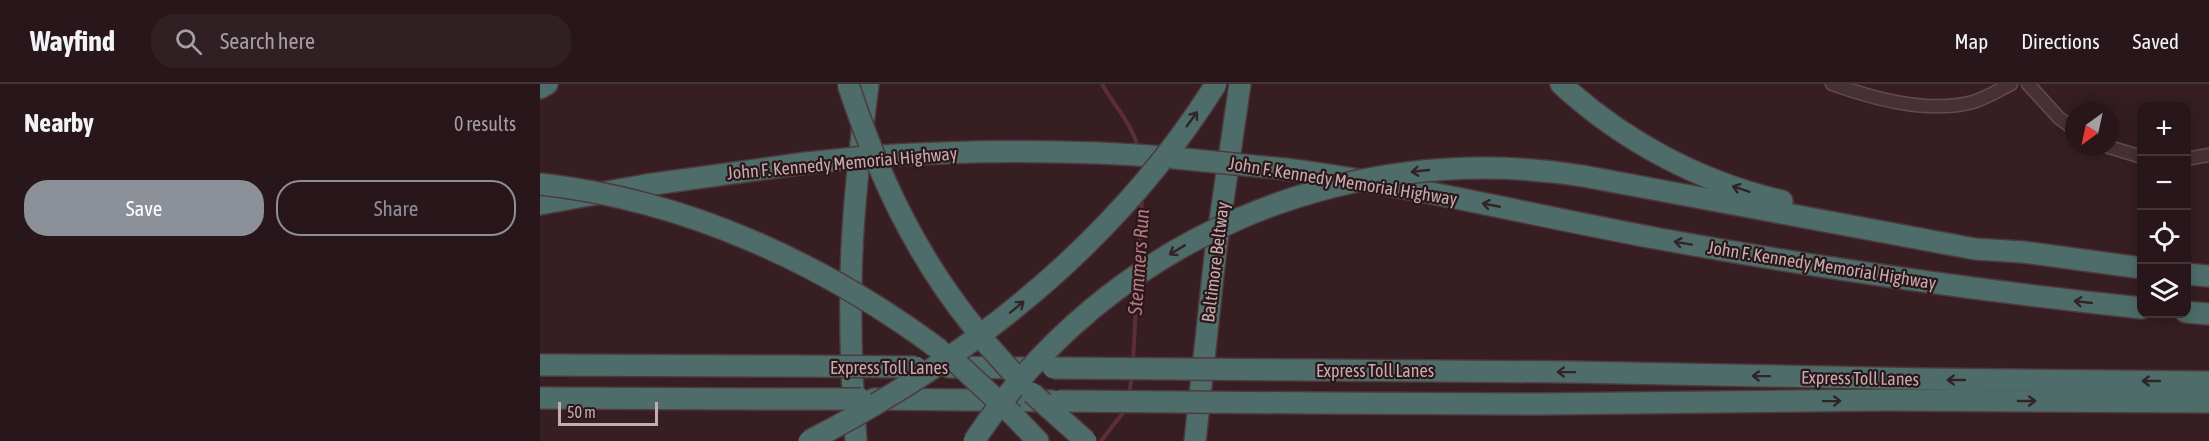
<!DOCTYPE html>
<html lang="en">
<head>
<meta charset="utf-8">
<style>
	body { margin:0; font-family:"Asap Condensed",sans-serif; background:#301f23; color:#f1f3f6 }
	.controls { position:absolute; right:18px; top:18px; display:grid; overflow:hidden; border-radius:12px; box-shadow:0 3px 15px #0003 }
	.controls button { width:54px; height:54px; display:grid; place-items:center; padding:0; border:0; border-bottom:2px solid #443539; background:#28161a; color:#f1f3f6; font:30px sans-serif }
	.compass { position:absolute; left:1525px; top:18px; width:54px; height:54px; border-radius:50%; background:#28161a; box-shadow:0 3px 15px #0003; rotate:213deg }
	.scale { position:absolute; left:18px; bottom:15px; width:100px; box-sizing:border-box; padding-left:6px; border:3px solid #c4abae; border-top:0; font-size:16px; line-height:21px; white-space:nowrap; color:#c4abae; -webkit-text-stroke:4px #2b171a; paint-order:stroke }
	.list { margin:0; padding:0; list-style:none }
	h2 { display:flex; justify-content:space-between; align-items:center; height:78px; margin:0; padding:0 24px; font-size:26px }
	h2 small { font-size:20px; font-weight:400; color:#a59fa2 }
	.actions { display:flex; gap:12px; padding:18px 24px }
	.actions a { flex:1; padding:14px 0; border:2px solid #8c9099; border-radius:24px; text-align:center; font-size:21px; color:#8c9099 }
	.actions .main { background:#8c9099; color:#fff }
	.icon { flex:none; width:33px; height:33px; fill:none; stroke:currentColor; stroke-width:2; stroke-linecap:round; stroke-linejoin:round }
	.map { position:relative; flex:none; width:1669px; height:357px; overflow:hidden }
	header { display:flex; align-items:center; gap:36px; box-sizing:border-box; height:84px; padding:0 30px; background:#28161a; border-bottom:2px solid #443539 }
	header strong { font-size:28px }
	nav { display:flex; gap:33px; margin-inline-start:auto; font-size:21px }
	.search { width:420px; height:54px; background:#301f23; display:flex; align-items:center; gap:15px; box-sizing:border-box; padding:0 21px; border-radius:24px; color:#a59fa2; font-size:22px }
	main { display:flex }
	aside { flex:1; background:#28161a }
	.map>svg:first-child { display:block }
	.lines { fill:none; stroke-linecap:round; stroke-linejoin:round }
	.stream { stroke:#5c2e35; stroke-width:4 }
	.minor-casing { stroke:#624c4f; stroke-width:15 }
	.motorway-casing { stroke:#4e393c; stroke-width:24 }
	.minor { stroke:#473134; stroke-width:12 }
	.motorway { stroke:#4e6d6a; stroke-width:21 }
	.motorway-bridge-casing { stroke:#4e393c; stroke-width:24; stroke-linecap:butt }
	.motorway-bridge { stroke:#4e6d6a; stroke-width:21 }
	.oneway { stroke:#302426 }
	.labels { text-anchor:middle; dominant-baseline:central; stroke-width:4.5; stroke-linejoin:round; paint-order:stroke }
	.street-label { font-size:18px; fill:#c4abae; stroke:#2b171a }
	.water-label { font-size:20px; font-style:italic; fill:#b37982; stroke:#2b171a }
</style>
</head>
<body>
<header>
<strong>Wayfind</strong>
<div class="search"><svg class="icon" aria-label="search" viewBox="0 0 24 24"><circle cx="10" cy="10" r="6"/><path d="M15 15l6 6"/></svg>Search here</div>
<nav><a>Map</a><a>Directions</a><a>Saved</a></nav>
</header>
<main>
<aside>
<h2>Nearby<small>0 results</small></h2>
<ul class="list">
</ul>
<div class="actions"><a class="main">Save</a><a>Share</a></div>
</aside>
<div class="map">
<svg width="1669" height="357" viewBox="0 0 1669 357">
	<rect width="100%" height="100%" fill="#361e22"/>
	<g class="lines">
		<g class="stream">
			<path d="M562,0C574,22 593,40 598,65"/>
			<path d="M598,182L602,115"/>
			<path d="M593,278L597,201"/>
			<path d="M589,311L592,291"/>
			<path d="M561,357L582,330L585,323"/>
		</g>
		<defs>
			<g id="minor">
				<path d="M1292,0C1335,15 1388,30 1433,18C1446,14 1459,6 1471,0"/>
				<path d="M1488,0L1519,34L1534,45"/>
				<path d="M1569,63L1602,73"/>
				<path d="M1646,75L1669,71"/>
			</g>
			<g id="motorway">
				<path d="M1021,0C1083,57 1160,98 1242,117"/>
				<path d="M0,4L7,0"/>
				<path d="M325,73C428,66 531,65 635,74"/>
				<path d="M745,85C871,101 995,132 1120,155C1280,184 1440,207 1602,224"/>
				<path d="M1043,92L1435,165L1483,168L1602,184"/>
				<path d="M0,120L106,101L266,79"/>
				<path d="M1646,190L1669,192"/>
				<path d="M1646,228L1669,230"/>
				<path d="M0,281L249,282"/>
				<path d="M409,283L483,284"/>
				<path d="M779,286L1032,288L1385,295L1669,298"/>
				<path d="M0,314L249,315"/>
				<path d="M334,315L512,317"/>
				<path d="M779,319L1000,320L1347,316L1669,318"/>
				<path d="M473,331L498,357"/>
				<path d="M316,357C312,304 310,250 311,196C312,131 320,65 328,0"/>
				<path d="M655,357L676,164L700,0"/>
			</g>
		</defs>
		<use href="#minor" class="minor-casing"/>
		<use href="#motorway" class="motorway-casing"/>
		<use href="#minor" class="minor"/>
		<use href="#motorway" class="motorway"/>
		<defs>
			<g id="motorway-bridge">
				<path d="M308,0C337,88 374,169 433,242"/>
				<path d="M635,74L745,85"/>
				<path d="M266,79L325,73"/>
				<path d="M0,100C146,116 283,179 400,266"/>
				<path d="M446,259L472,288"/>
				<path d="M417,279L473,331"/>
				<path d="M249,282L376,283"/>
				<path d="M513,284L779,286"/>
				<path d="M492,309L546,357"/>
				<path d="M249,315H321"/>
				<path d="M519,317L779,319"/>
				<path d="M269,357C433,272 577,158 676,0"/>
				<path d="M434,357C567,155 806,54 1043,92"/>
			</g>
		</defs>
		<use href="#motorway-bridge" class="motorway-bridge-casing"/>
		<use href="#motorway-bridge" class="motorway-bridge"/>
	</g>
	<defs><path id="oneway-shaft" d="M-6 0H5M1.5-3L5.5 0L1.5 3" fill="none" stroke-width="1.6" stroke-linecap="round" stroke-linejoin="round" transform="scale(1.5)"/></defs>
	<g class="oneway">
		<use href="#oneway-shaft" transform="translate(652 35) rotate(-54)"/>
		<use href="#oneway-shaft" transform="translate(880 87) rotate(174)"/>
		<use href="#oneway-shaft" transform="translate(1201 105) rotate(-162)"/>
		<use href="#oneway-shaft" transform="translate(951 121) rotate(-169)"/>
		<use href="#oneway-shaft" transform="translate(1143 159) rotate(-170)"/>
		<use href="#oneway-shaft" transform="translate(637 166) rotate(149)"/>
		<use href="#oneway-shaft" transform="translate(1543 218) rotate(-174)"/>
		<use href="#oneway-shaft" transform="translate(477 223) rotate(-39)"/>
		<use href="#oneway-shaft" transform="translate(1026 288) rotate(-179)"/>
		<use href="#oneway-shaft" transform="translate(1221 292) rotate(-179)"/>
		<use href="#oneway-shaft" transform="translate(1416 296) rotate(-180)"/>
		<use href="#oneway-shaft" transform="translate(1611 297) rotate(-180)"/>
		<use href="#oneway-shaft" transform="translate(1292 317) rotate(-1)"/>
		<use href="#oneway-shaft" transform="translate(1487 317)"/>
	</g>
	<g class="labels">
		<g class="street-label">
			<text transform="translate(302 79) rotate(-5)">John F. Kennedy Memorial Highway</text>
			<text transform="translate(803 97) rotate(9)">John F. Kennedy Memorial Highway</text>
			<text transform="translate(675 178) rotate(-83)">Baltimore Beltway</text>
			<text transform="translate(1282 181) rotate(9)">John F. Kennedy Memorial Highway</text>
			<text x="349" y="283">Express Toll Lanes</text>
			<text x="835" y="286">Express Toll Lanes</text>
			<text transform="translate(1320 294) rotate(1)">Express Toll Lanes</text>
		</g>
		<g class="water-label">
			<text transform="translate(598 178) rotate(-86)">Stemmers Run</text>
		</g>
	</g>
</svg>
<div class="controls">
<button>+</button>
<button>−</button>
<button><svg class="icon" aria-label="locate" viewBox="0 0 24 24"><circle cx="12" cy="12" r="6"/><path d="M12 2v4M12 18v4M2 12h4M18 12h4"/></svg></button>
<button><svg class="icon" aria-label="layers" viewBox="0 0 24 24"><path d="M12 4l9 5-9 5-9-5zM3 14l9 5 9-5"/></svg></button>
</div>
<svg class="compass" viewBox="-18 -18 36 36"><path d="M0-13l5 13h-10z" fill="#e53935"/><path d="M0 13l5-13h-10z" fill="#a59fa2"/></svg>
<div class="scale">50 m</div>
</div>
</main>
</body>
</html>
